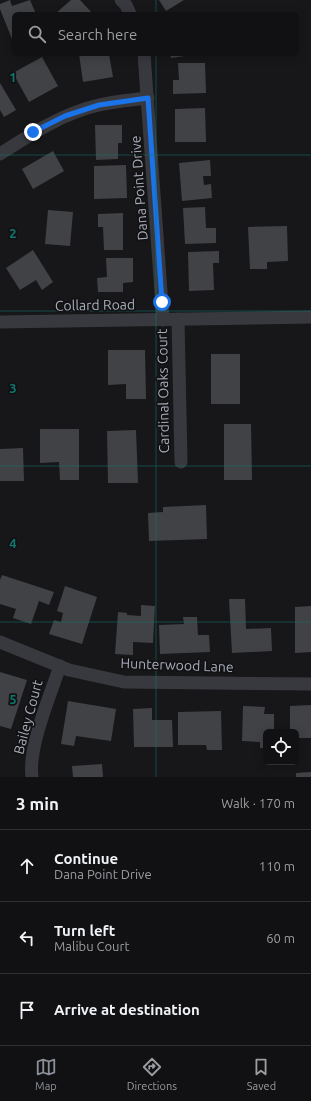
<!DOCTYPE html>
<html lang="en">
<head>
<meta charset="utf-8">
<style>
	body { margin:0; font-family:Ubuntu,sans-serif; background:#1a1a1c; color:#f1f3f6 }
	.controls { position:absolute; right:12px; bottom:12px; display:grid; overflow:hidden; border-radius:6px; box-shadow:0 2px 10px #0003 }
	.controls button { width:36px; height:36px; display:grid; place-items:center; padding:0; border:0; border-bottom:1px solid #303133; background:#111113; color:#f1f3f6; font:20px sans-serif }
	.stop { position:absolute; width:12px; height:12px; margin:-9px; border:3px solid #1a73e8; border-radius:50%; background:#fff }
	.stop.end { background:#1a73e8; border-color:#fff; box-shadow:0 1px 4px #0008 }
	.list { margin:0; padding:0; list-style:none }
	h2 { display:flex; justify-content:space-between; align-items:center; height:52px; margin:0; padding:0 16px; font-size:17px }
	h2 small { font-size:13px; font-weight:400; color:#9c9da0 }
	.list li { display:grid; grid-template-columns:26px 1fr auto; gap:12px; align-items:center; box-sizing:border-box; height:72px; padding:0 16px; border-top:1px solid #303133 }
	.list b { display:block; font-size:15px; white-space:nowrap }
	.list p { margin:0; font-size:13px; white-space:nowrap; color:#9c9da0 }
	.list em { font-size:13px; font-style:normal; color:#9c9da0 }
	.icon { flex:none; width:22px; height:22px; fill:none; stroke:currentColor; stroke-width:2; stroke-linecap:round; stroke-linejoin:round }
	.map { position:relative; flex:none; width:311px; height:777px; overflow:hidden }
	.search { position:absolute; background:#111113; box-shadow:0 2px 10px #0003; left:12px; right:12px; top:12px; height:44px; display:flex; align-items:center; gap:10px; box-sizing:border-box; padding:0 14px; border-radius:6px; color:#9c9da0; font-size:15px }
	.sheet { height:268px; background:#111113 }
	nav { display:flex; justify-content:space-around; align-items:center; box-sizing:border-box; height:56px; border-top:1px solid #303133; background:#111113; font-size:11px; color:#9c9da0 }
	nav a { display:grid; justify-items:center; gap:2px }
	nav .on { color:#8c9099 }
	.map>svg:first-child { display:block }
	.building { fill:#414246 }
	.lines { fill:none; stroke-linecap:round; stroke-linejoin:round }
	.minor { stroke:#38393f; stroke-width:13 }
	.route { stroke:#1a73e8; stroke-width:5 }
	.grid { fill:none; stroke:#0f766e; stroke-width:1; stroke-opacity:0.55 }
	.labels { text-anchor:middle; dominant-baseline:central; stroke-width:3.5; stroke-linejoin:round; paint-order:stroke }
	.street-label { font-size:14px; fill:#a8adba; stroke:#121214 }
	.grid-label { font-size:13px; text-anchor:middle; font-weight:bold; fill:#0f766e; stroke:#121214; stroke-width:3.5; stroke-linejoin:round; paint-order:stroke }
</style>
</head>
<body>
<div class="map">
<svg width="311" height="777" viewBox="0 0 311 777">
	<rect width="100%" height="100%" fill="#171719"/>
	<g class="building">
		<path d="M10,0L12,6L30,0L36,14H14V38L12,39L0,9V4Z"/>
		<path d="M71,0H80L93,14H55Z"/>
		<path d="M159,0H184L166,11Z"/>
		<path d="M79,54H109L113,77L83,82Z"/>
		<path d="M170,54H192V55L171,58Z"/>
		<path d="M42,57L58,86L29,102L13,73Z"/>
		<path d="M178,63H205L206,93L173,94V80H179Z"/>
		<path d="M0,83L16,110L4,117L0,110Z"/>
		<path d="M205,108L206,142H175V109Z"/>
		<path d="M95,125H122V143H118V159L96,160Z"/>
		<path d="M53,151L64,171L33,189L22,169Z"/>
		<path d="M210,160L211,176H203L204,185L211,184L212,198L182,201L179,163Z"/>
		<path d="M126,165L127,198L94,199V166Z"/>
		<path d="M205,207L206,228H216V243L185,244L183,208Z"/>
		<path d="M48,210L73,212L70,246L45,244Z"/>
		<path d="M123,213V250H104L103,227H98V214Z"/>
		<path d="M287,226L288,261L267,262V269H250L248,227Z"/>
		<path d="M33,250L53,282L42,290L36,280L20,290L6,268Z"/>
		<path d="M219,251V263H213L214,290L189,291L188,252Z"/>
		<path d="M106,258H133V282L123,283V292H98L97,278L107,277Z"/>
		<path d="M108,350H145L146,399H126V384L108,385Z"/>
		<rect x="211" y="354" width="29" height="50"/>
		<path d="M224,424H251L252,480H224Z"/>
		<path d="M40,429H79V480H60L59,462L40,463Z"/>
		<path d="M136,430L138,483H108L107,431Z"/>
		<path d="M23,448L24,481H0V449Z"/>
		<path d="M206,505L207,539L149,541L148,513L163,512V507Z"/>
		<path d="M2,575L54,592L49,605L39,601L31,624L13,618L16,609L0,604V580Z"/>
		<path d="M65,586L97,597L82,644L49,634L54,620L61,622L63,613L57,611Z"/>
		<path d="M229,599H245L246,629L271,628L272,651L232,653Z"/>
		<path d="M141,605L155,606L153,643L133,642V655L115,654L118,612L127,613V615L141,616Z"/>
		<path d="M311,606V652L295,653V607Z"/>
		<path d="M183,617H197L198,635H209L210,652L160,654L159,625L184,624Z"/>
		<path d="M0,672L27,680L11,729L0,726Z"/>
		<path d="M68,701L116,709L111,741L76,736L74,746L61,744Z"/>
		<path d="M311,705V738H296V732H290V706Z"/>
		<path d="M243,706L265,707L264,714H274V732H266V748H260V742L242,741Z"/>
		<path d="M152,708V720H172L173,747H134L133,709Z"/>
		<path d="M221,711L222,750H207L206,745H178V712Z"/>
		<path d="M102,764L103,777H73L72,766Z"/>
		<path d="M311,772V777H296V773Z"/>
	</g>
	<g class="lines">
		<g class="minor">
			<path d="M121,0L126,5L130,14"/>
			<path d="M144,54L163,320"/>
			<path d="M0,154C31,134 63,113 99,105C115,101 132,100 148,98"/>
			<path d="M178,319L181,462"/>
			<path d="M0,322L311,317"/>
			<path d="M0,642L69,670L124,682L311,684"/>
			<path d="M32,777C28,747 50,696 60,666"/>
		</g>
	</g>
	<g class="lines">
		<path class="route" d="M33,132L65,116L99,105L148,98L162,302"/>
	</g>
	<path class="grid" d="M156,0V14M156,54V777M0,155H311M0,311H311M0,466H311M0,622H311"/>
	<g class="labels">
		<g class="street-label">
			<text transform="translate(139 188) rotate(-94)">Dana Point Drive</text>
			<text transform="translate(95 305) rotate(-1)">Collard Road</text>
			<text transform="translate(163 391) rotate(-91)">Cardinal Oaks Court</text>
			<text transform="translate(177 665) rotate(2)">Hunterwood Lane</text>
			<text transform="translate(28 717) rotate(-75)">Bailey Court</text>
		</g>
	</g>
	<g class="grid-label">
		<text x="13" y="82">1</text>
		<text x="13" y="238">2</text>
		<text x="13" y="393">3</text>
		<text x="13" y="548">4</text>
		<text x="13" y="704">5</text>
	</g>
</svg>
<div class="controls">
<button><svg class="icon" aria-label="locate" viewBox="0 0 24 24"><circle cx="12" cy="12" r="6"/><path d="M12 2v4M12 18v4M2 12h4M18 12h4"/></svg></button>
</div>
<div class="stop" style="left:162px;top:302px"></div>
<div class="stop end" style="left:33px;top:132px"></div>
<div class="search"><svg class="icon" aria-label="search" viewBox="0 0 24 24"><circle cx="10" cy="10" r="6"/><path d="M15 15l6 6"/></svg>Search here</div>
</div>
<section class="sheet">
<h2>3 min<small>Walk · 170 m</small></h2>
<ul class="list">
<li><svg class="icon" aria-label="ahead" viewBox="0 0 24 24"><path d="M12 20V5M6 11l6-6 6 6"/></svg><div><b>Continue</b><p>Dana Point Drive</p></div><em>110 m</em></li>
<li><svg class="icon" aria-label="left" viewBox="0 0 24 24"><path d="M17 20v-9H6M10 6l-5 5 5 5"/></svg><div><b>Turn left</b><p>Malibu Court</p></div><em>60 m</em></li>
<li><svg class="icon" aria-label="arrive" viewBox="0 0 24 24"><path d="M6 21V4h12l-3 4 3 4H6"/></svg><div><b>Arrive at destination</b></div></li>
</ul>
</section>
<nav>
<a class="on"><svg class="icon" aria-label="map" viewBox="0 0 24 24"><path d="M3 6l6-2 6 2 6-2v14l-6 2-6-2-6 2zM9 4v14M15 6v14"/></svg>Map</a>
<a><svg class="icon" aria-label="directions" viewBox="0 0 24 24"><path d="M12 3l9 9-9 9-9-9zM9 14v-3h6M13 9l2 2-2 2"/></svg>Directions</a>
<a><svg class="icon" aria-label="saved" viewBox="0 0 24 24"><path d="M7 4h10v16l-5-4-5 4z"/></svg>Saved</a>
</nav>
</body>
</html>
